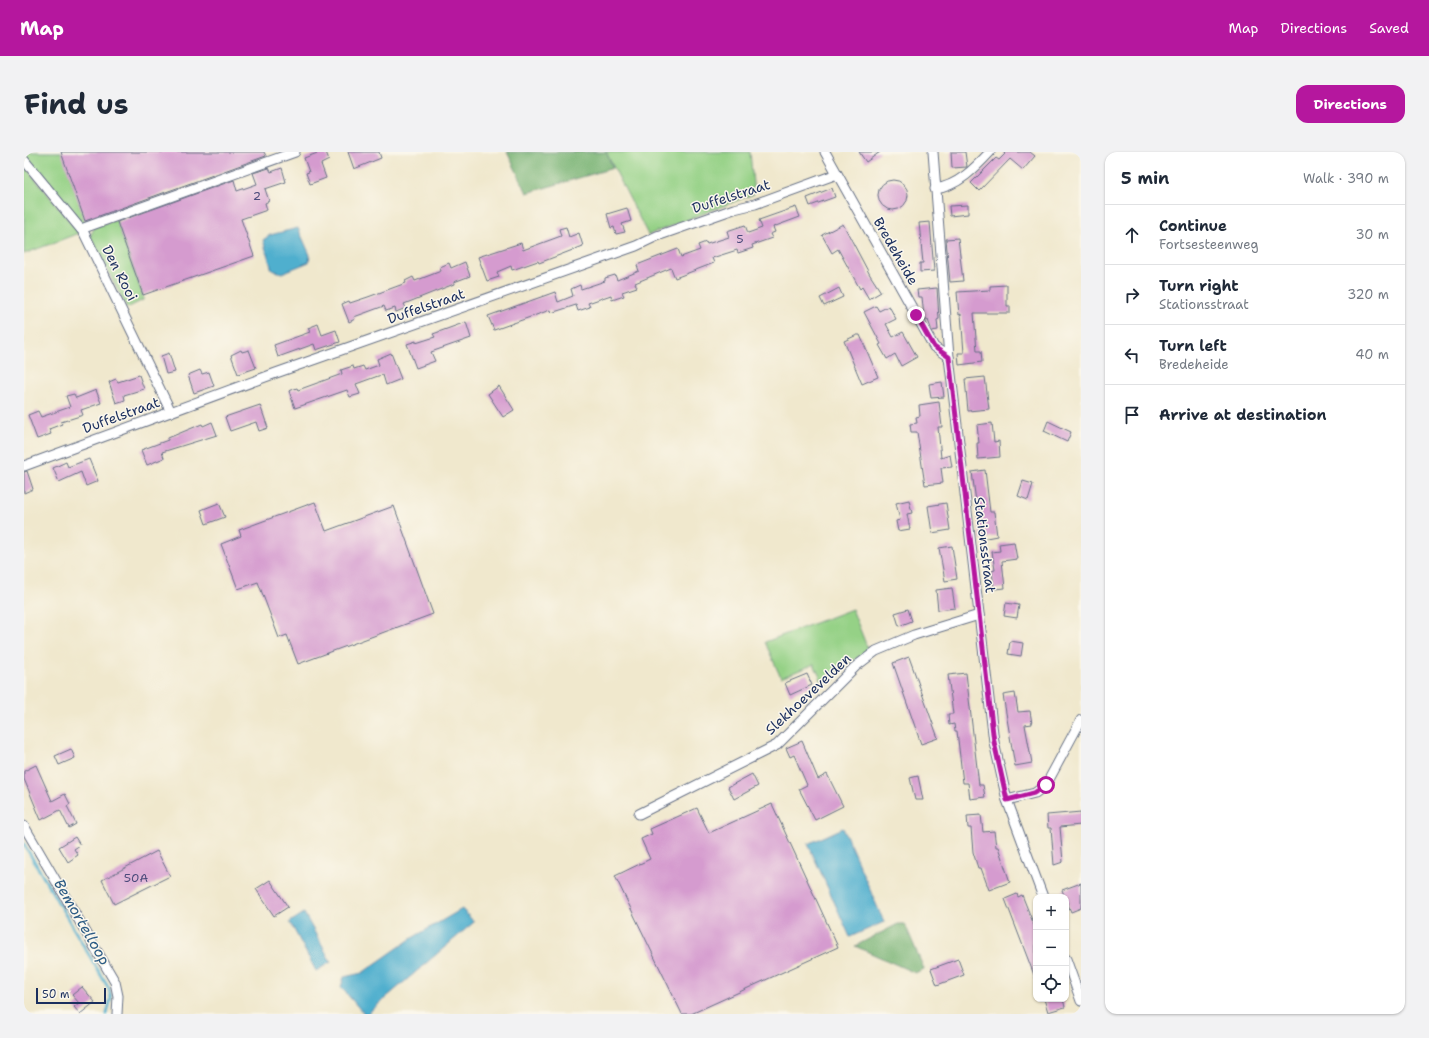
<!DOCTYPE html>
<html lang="en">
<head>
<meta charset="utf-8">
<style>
	body { margin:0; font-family:"Shantell Sans",sans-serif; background:#f2f2f3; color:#1f2937 }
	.controls { position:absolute; right:12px; bottom:12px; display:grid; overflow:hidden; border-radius:8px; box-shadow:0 1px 3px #0004 }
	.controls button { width:36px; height:36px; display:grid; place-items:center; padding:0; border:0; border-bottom:1px solid #e0e1e3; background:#fff; color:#1f2937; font:20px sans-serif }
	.scale { position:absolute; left:12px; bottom:10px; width:70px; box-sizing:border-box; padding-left:4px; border:2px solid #1b2f5e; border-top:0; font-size:11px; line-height:14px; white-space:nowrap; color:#1b2f5e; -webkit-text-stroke:3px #fbf7ec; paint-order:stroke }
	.stop { position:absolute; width:12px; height:12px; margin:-9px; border:3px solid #b5179e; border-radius:50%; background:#fff }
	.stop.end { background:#b5179e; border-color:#fff; box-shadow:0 1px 4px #0008 }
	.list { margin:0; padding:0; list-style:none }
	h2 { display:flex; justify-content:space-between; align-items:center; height:52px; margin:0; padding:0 16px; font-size:17px }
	h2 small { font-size:13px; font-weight:400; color:#747a83 }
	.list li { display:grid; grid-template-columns:26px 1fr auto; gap:12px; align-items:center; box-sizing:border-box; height:60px; padding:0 16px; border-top:1px solid #e0e1e3 }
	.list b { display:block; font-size:15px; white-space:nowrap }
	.list p { margin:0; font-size:13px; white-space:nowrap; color:#747a83 }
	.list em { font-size:13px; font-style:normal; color:#747a83 }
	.icon { flex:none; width:22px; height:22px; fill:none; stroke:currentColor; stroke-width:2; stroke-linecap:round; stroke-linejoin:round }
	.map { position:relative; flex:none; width:1057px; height:862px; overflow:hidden; border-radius:12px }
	header { display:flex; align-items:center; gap:24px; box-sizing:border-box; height:56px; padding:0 20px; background:#b5179e; color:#fff }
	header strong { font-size:19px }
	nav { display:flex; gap:22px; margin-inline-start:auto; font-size:14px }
	.intro { display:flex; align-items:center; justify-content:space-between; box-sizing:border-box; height:96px; padding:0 24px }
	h1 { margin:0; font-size:28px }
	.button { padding:10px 18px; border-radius:12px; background:#b5179e; color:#fff; font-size:14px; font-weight:700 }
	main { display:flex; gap:24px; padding:0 24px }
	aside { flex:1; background:#fff; border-radius:12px; box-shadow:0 1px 3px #0004 }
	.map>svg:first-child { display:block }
	.green { fill:#95d186; stroke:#588072 }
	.forest { fill:#78b373; stroke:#4a7168 }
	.water { fill:#4fafce; stroke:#356f96 }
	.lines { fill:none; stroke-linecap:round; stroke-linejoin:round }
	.stream { stroke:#4fafce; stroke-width:3 }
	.building { fill:#d59bcf }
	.minor-casing { stroke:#667085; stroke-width:11 }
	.minor { stroke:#fff; stroke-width:9 }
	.route { stroke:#b5179e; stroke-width:5 }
	.labels { text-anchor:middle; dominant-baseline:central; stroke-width:3; stroke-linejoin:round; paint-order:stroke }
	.number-label { font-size:12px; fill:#4a4a7a }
	.street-label { font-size:14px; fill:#1b2f5e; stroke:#fbf7ec }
	.water-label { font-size:15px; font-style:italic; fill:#2d5c85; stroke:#fbf7ec }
</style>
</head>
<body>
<header>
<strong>Map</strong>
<nav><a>Map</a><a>Directions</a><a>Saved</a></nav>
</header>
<div class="intro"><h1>Find us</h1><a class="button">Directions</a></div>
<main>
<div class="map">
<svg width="1057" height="862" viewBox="0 0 1057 862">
	<rect width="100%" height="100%" fill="#fbf7ec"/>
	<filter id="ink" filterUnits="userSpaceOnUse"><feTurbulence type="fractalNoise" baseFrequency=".025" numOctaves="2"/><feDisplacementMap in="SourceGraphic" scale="8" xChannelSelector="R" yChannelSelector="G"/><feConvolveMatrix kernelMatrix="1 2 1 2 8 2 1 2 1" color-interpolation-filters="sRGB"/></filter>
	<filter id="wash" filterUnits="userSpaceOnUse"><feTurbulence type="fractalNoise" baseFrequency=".012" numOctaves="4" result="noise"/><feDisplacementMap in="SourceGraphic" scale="16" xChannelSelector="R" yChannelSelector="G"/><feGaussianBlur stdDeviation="0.9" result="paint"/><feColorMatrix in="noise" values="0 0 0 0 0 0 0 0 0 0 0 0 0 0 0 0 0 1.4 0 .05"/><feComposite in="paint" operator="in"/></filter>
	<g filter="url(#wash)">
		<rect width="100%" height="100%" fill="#f0e8cd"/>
		<g class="green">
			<path d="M0,0H38L63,72L57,74L0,2Z"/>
			<path d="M582,0H726L730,42L624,83Z"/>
			<path d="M0,13L55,81L0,102Z"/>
			<path d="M92,67L119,143V148L103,156L66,84L71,75Z"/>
			<path d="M828,457L845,500L824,511L810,529L799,532L790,512L757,526L741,490Z"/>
		</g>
		<g class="forest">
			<path d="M483,0H582L589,16L503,41Z"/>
			<path d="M874,772H881L900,817L891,821L831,794Z"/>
		</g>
		<g class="water">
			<path d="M274,76L286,103L285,110L258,121L248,118L239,88L246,83Z"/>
			<path d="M819,676L860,770L826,785L784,692Z"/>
			<path d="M438,757L450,770L343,862H340L317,835L320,825L338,821L388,786Z"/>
			<path d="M280,761L307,810L292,819L266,770Z"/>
		</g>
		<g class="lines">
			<path class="stream" d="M0,692L85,837L87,846L83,862"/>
		</g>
		<g id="blocks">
			<g class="building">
				<path d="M37,0H240L242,4L61,69Z"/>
				<path d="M296,0H302L305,8L297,12L302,26L286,32L282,21L285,20L280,6Z"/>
				<path d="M324,0H355L357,6L330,17Z"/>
				<path d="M835,0H856L842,10Z"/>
				<path d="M927,0H941L943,15L928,16Z"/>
				<path d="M979,0H1006L1011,4L999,18L986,7L955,39L947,31L972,6L975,8L981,2Z"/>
				<path d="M245,16L247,20L258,16L262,30L241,37L245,49L241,51L243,58L217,67L230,104L119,143L93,70L210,28L213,39L233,32L229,21Z"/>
				<circle cx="869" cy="43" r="15"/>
				<path d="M808,36L811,45L786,54L783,46Z"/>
				<path d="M944,53V62L926,64L925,54Z"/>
				<path d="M772,55L776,65L749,75L751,80L746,82L748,86L728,93L729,96L714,101L713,98L688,106L690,111L651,126L647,116L611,131L613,135L598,140L600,144L588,148L587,143L564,151L566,155L554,159L552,153L527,161L526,158L470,178L464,164L531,140L534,150L549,144L547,137L556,133L557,137L581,129V126L591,123L593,128L615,119L613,113L654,97L657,105L676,98L674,93L682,90L683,92L705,85L703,79L721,73L724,81L738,76L735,68Z"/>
				<path d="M603,56L607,69L598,72L601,80L592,82L590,75L587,76L583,62Z"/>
				<path d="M906,70L910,119L896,120V111H899L895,71Z"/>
				<path d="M819,72L846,123L857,140L845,147L838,135L836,137L814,97L808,101L798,83Z"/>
				<path d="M542,75L545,85L555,81L559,94L515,111L514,109L488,118L487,114L473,120L475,125L463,129L454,105L497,91L499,98L537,84L535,77Z"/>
				<path d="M934,86L939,129L926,130L922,87Z"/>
				<path d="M441,110L446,124L430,130V132L380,152L382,156L372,160L371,156L362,159L360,154L330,165L331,167L325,170L318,152L325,149L326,151L344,145L382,131L381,129L389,125L391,129L417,119L416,115L425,111L427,116Z"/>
				<path d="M983,133V154H986V161H950L953,199H957L958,210L935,213L934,201H940L937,162L935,163L933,140L966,138V134Z"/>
				<path d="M815,136L819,145L800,154L796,146Z"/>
				<path d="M913,136L915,167L913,168L914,178L908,179L904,168H902L900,165L898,145H894L893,138Z"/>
				<path d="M852,154L855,159L865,154L872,167L862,172L869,185L879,180L893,205L877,214L871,202L863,207L855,193L857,192L840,160Z"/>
				<path d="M442,170L447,186L407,200L411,209L392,216L383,192L392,189V191L411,185L409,182Z"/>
				<path d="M294,172L298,183L312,178L316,190L292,198L290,192L254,205L250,193L286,180L284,176Z"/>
				<path d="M833,183H836L854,225L838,232L820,189Z"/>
				<path d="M217,198L218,200L225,198L232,216L214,222L207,203Z"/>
				<path d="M145,201L151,220L142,222L137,204Z"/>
				<path d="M367,201L377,227L362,233L359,223L354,224L332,232L336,242L326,245L323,238L271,256L265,239L273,236L274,238L318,222L317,218L329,214L330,217L339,214L341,218L355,213L353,207Z"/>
				<path d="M176,218L178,222L185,220L190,234L170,241L164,223Z"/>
				<path d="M115,223L120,237L100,243L101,248L92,251L85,230L92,227L94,230Z"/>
				<path d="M961,225L965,257L944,259L941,227Z"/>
				<path d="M918,230L920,245L907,246L905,232Z"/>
				<path d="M475,234L490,258L479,265L464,242Z"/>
				<path d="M72,238L77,251L57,258L59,263L37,270L38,272L25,277L27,282L13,287L4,263L14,259L17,265L46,255L42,244L50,242L52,246Z"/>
				<path d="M915,250L918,275H914L917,306L926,303L928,315L917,316L919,331L901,333L893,280H887L886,272L893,271L892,265L896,264L895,253Z"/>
				<path d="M236,253L244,276L235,279L232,270L206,279L201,265Z"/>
				<path d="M1024,269L1047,280L1043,290L1020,279Z"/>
				<path d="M188,270L193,283L138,300L140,306L123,313L117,298L144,288V286L178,272L179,274Z"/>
				<path d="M968,271L970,290L975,289L976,305L954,307L953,291H955L953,273Z"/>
				<path d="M65,307L74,329L62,334L57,320L35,330L29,316L42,310L44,315Z"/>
				<path d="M961,318L966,360H970L973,384L957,387L948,320Z"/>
				<path d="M3,319L9,337L0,341V320Z"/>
				<path d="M999,329L1009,332L1004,348L994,344Z"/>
				<path d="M885,348L888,361L883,362L886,377L874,379L872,369L876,368L872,351Z"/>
				<path d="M291,350L302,379L370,354L409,462L274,512L263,483L255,486L234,430L214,437L197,392L217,384L215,378Z"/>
				<path d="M195,351L201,365L182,372L177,358Z"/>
				<path d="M922,351L926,378L908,381L904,354Z"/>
				<path d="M990,390L993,407L978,409L981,436L970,437L968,419L971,418L968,400L976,399L975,392Z"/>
				<path d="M928,394L933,427L921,429L915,396Z"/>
				<path d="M928,436L931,456L914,458L912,438Z"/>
				<path d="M982,451L995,453L993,466L980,464Z"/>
				<path d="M884,457L888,469L875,474L871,461Z"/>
				<path d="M986,489L999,491L997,504L984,502Z"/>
				<path d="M885,505L914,586L897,592L869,511Z"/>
				<path d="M942,521L955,633H959L961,645L946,647L944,631H939L933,579H931L930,572L925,573L924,562H929L924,523Z"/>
				<path d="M783,522L788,533L766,543L761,531Z"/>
				<path d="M991,541L994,560L1006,559L1008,572L1001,573L1008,611L991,614L979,543Z"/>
				<path d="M778,589L794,627L803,622L819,654L791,668L775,637L783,633L770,603L766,605L762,596Z"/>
				<path d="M47,597L51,606L35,613L31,604Z"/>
				<path d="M12,613L28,649L41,642L46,652L43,654L52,672L45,676L36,658L17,668L0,627V619Z"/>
				<path d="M728,622L734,634L710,647L704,635Z"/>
				<path d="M894,624L899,648H891L886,626Z"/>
				<path d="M748,652L814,795L667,862H658L591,724L626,707L617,687L628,682L626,677L673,656L685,681Z"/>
				<path d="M1057,660V673L1036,675L1039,710L1030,713L1027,676H1024L1023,663Z"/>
				<path d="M957,663L959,680L970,679L972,695H974L986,730L965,738L957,716H954L949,700L947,676H944L943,664Z"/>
				<path d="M51,685L56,693L50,697L54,703L44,710L35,695Z"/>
				<path d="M133,699L146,724L90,752L78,728Z"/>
				<path d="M246,728L264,755L250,764L232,737Z"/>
				<path d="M1057,731V756L1047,760L1038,738Z"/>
				<path d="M993,742L994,745L998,743L1012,778V828L981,747Z"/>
				<path d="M934,807L940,823L913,833L907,817Z"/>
				<path d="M58,835L71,850L56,862L50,855L55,851L48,843Z"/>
				<path d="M1020,847H1039L1041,855L1024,860Z"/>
			</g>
		</g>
	</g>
	<g filter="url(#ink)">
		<use href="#blocks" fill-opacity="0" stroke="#667085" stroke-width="1"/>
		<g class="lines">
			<defs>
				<g id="minor">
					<path d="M801,0L910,195L925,205"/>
					<path d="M909,0L925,205L970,590L983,648L1019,745"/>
					<path d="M0,8L60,81L147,260"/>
					<path d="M911,37C934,34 951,16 966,0"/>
					<path d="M57,77L271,0"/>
					<path d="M0,314L252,221L612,94L633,84L710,57L731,52L813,22"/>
					<path d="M983,648L1011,641L1022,633L1057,568"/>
					<path d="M615,662L753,593L831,515L852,499L890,483L955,463"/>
					<path d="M0,674L91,830L94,844L93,862"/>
					<path d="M1042,807L1057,849"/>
				</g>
			</defs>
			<use href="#minor" class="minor-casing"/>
			<use href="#minor" class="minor"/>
		</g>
	</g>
	<g class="lines" filter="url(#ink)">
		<path class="route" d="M892,163L910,195L925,205L970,590L983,648L1010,641L1022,633"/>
	</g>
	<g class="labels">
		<g class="number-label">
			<text x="233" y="44">2</text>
			<text x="716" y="87">5</text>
			<text x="112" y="726">50A</text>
		</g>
		<g class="street-label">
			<text transform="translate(707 44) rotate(-18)">Duffelstraat</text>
			<text transform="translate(872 99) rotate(60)">Bredeheide</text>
			<text transform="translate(96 121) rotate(63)">Den Rooi</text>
			<text transform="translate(402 154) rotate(-19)">Duffelstraat</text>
			<text transform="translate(97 263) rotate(-20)">Duffelstraat</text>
			<text transform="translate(961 393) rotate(83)">Stationsstraat</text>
			<text transform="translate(784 542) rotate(-43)">Slekhoevevelden</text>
		</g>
		<g class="water-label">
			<text transform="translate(58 770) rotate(60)">Bemortelloop</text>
		</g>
	</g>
</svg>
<div class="controls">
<button>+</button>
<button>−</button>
<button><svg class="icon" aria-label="locate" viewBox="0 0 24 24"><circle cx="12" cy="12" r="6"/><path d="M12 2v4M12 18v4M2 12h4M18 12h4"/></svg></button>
</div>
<div class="scale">50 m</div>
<div class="stop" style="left:1022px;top:633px"></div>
<div class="stop end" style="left:892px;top:163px"></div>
</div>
<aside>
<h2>5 min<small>Walk · 390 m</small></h2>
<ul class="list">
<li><svg class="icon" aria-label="ahead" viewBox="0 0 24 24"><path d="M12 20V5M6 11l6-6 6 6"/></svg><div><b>Continue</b><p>Fortsesteenweg</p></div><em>30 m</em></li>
<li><svg class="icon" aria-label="right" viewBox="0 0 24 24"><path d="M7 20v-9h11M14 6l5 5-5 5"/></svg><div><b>Turn right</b><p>Stationsstraat</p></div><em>320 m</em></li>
<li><svg class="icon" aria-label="left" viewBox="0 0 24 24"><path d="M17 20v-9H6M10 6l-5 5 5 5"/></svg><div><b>Turn left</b><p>Bredeheide</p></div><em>40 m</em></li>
<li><svg class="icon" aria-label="arrive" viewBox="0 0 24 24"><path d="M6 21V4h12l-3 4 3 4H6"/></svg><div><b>Arrive at destination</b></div></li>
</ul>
</aside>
</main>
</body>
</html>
